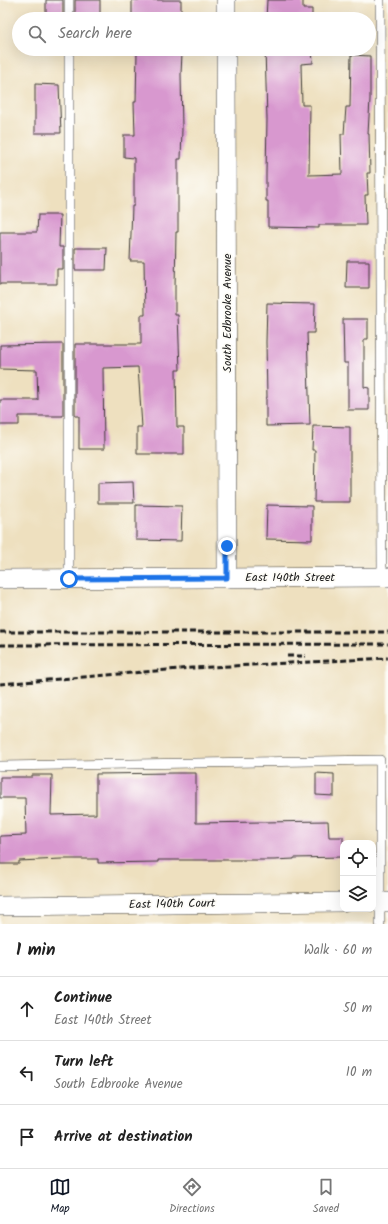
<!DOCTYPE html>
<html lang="en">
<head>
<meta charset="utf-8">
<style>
	body { margin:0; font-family:Kalam,sans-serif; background:#f6f6f6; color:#222 }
	.controls { position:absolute; right:12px; bottom:12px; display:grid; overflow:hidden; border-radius:8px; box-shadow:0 4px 16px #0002 }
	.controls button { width:36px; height:36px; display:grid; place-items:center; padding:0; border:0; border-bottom:1px solid #e0e0e0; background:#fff; color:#222; font:20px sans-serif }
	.stop { position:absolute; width:12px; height:12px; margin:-9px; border:3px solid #1a73e8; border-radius:50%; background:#fff }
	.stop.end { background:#1a73e8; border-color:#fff; box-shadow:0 1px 4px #0008 }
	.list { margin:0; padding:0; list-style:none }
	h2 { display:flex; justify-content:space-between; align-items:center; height:52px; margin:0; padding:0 16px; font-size:17px }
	h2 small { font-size:13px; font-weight:400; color:#767676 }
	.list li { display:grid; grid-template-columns:26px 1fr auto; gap:12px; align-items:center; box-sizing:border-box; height:64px; padding:0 16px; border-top:1px solid #e0e0e0 }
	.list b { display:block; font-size:15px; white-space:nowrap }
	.list p { margin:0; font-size:13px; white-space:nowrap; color:#767676 }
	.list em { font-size:13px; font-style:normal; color:#767676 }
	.icon { flex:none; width:22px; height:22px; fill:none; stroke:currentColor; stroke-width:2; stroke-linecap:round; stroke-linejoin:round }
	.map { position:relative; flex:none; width:388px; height:924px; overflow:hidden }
	.search { position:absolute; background:#fff; box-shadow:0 4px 16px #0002; left:12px; right:12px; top:12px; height:44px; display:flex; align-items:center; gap:10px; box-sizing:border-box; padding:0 14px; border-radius:22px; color:#767676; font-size:15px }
	.sheet { height:244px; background:#fff }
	nav { display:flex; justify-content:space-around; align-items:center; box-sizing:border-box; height:56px; border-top:1px solid #e0e0e0; background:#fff; font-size:11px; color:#767676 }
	nav a { display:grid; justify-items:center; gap:2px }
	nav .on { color:#111827 }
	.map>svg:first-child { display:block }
	.building { fill:#d898cf }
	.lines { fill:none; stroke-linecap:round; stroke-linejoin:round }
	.service-casing { stroke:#3c3934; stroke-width:10 }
	.minor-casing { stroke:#3c3934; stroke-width:20 }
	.service { stroke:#fff; stroke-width:9 }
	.minor { stroke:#fff; stroke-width:19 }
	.rail { stroke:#1c1c1c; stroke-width:3; stroke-dasharray:6 3; stroke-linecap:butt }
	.route { stroke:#1a73e8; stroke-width:5 }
	.labels { text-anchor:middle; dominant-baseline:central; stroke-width:3.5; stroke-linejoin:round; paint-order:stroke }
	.street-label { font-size:12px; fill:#1c1c1c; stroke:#fdfcf7 }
</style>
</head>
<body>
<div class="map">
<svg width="388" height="924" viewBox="0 0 388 924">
	<rect width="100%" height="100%" fill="#fdfcf7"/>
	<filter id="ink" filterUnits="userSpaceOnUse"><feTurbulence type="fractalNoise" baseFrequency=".025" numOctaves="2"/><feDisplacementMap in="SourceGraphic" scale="8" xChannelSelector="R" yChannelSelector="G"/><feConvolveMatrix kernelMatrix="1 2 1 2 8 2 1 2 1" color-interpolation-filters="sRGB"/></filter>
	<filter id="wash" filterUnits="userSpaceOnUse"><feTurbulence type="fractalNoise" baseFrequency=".012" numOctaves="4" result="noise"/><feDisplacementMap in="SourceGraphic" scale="16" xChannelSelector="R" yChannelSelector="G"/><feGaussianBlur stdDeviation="0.9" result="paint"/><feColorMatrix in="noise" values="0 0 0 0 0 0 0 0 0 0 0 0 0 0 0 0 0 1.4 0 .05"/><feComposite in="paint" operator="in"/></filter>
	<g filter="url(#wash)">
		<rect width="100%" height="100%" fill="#eee0bf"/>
		<g id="blocks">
			<g class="building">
				<rect x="46" y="0" width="17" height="19"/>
				<rect x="75" y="0" width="25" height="19"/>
				<rect x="132" y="0" width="49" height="19"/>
				<path d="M267,0H303V9H312V19H266Z"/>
				<path d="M265,49H312L313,63L301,64L302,105H310L309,175L342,174L341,134H344L346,107H350L351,55L370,56V99L368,134H369L370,173H367L368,195H365L366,225H319V228L268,227V201H266V173L267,119Z"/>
				<path d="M137,52L182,53L181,74L182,129L181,159H178V232H176L175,288V315H178L180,370H176L177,427H184V454H137V427H142L138,367L103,368L104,449H79V416H75V344H141V315H145L144,261H130L132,206H134V158L124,157V135H135L134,102H136Z"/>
				<path d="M35,84L59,85L61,133H35Z"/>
				<path d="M38,215H60L59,247H63V269H57V284H0V232H37Z"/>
				<path d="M75,248H107L106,270H75Z"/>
				<path d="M347,261H369V288H346Z"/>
				<path d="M267,303L315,304L314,333H307L310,425L266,426V398H267L266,342Z"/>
				<path d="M343,319H368V339H364V387L369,388V410H348V363H344Z"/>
				<path d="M63,344V416H19V425H0V400H38L37,370L0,369V345Z"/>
				<path d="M313,426L350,427V502H314L315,450H312Z"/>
				<path d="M133,482L134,503H98V483Z"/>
				<path d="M136,505L182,506L181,541L136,540Z"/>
				<path d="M267,505L312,506V540L266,539Z"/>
				<path d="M174,773H196V823L328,821L329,837H343V857L294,858V859L274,860H158V862L98,863V859H61L19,861V864H0V836L26,835L25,798H0V777H32V775H52L51,815L96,814V774Z"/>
				<path d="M316,773L334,774V796L316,795Z"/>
			</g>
		</g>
	</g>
	<g filter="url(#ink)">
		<use href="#blocks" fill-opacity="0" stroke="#3c3934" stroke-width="1"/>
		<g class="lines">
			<defs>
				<g id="service">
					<path d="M69,0V19"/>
					<path d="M380,0L382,577"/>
					<path d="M69,49V579"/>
					<path d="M0,766L380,760V924"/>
				</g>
				<g id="minor">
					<path d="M226,0V19"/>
					<path d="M226,49L227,578"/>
					<path d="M0,579L388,577"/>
					<path d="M373,902H388"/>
					<path d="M0,906L343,902"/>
				</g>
			</defs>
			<use href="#service" class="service-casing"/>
			<use href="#minor" class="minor-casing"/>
			<use href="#service" class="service"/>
			<use href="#minor" class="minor"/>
			<g class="rail">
				<path d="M0,632H388"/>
				<path d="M0,645L388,644"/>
				<path d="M287,656H306"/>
				<path d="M0,684L192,668L388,658"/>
			</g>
		</g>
	</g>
	<g class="lines" filter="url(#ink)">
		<path class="route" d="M69,579L227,578V546"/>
	</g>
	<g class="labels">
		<g class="street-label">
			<text transform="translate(227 313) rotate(-90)">South Edbrooke Avenue</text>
			<text x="290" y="577">East 140th Street</text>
			<text transform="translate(172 904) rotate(-1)">East 140th Court</text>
		</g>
	</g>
</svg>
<div class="controls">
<button><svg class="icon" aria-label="locate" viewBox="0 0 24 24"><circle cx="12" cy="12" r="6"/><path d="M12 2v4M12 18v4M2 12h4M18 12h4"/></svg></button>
<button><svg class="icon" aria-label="layers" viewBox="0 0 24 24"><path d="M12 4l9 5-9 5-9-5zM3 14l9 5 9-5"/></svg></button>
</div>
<div class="stop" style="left:69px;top:579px"></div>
<div class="stop end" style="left:227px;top:546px"></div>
<div class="search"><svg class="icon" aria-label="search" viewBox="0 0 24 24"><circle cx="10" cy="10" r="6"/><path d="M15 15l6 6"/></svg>Search here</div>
</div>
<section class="sheet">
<h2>1 min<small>Walk · 60 m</small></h2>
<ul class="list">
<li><svg class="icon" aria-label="ahead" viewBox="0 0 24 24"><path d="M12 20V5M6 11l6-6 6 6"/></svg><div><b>Continue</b><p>East 140th Street</p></div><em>50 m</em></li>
<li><svg class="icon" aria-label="left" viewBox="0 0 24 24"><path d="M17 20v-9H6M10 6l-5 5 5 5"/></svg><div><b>Turn left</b><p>South Edbrooke Avenue</p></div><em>10 m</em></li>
<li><svg class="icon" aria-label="arrive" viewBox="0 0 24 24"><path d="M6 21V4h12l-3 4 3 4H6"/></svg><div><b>Arrive at destination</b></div></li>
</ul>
</section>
<nav>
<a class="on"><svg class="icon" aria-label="map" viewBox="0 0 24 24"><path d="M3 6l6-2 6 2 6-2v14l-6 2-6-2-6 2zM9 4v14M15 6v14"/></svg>Map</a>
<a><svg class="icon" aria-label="directions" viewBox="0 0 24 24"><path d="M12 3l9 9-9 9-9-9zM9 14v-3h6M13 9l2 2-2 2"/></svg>Directions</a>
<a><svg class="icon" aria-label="saved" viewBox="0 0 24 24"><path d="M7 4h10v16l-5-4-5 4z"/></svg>Saved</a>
</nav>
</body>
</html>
